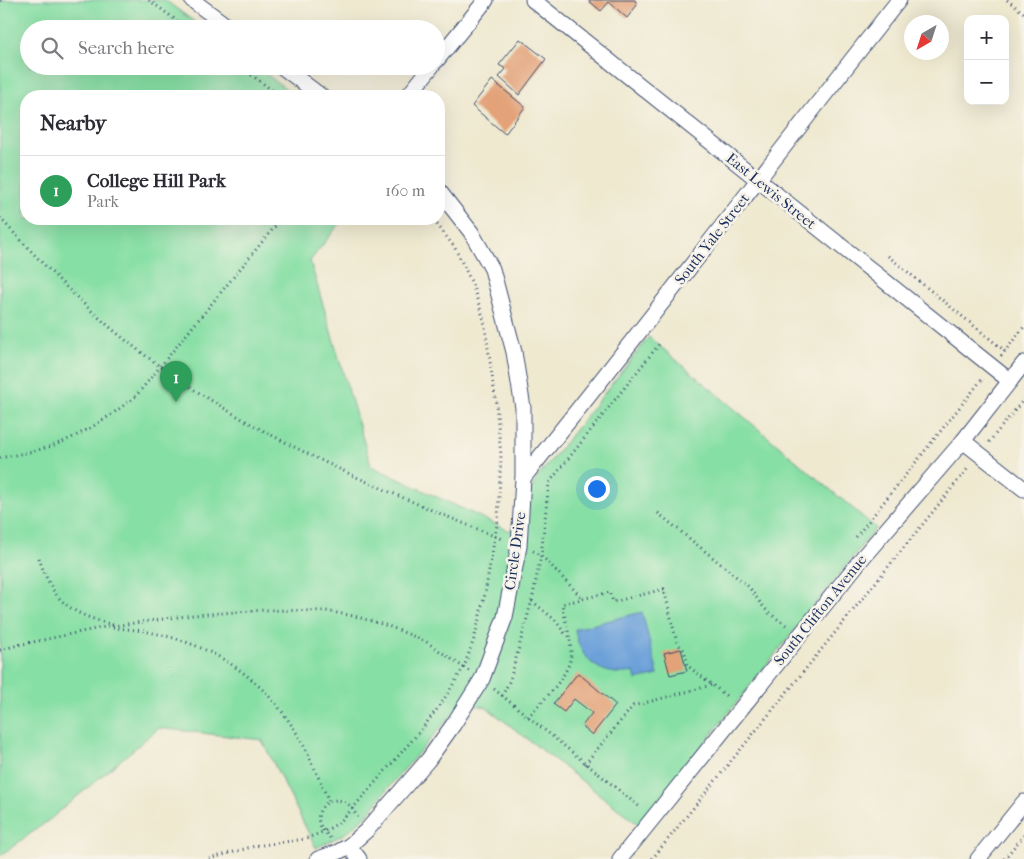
<!DOCTYPE html>
<html lang="en">
<head>
<meta charset="utf-8">
<style>
	body { margin:0; font-family:"IM FELL French Canon",serif; background:#f2f2f3; color:#2b2b33 }
	.controls { position:absolute; right:15px; top:15px; display:grid; overflow:hidden; border-radius:10px; box-shadow:0 5px 20px #0002 }
	.controls button { width:45px; height:45px; display:grid; place-items:center; padding:0; border:0; border-bottom:1px solid #e1e1e2; background:#fff; color:#2b2b33; font:25px sans-serif }
	.compass { position:absolute; left:904px; top:15px; width:45px; height:45px; border-radius:50%; background:#fff; box-shadow:0 5px 20px #0002; rotate:219deg }
	.you { position:absolute; left:596px; top:488px; width:18px; height:18px; margin:-12px; border:4px solid #fff; border-radius:50%; background:#1a73e8; box-shadow:0 0 0 8px #1a73e833 }
	.badge { display:grid; place-items:center; width:32px; height:32px; border-radius:50%; background:#ea580c; color:#fff; font-size:16px; font-weight:700 }
	.pin { position:absolute; translate:-50% -41px; filter:drop-shadow(0 1px 2px #0008) }
	.pin::after { content:''; position:absolute; top:26px; width:18px; height:15px; background:inherit; clip-path:polygon(0 0,100% 0,50% 100%) }
	.list { margin:0; padding:0; list-style:none }
	h2 { display:flex; justify-content:space-between; align-items:center; height:65px; margin:0; padding:0 20px; font-size:21px }
	h2 small { font-size:16px; font-weight:400; color:#7c7c81 }
	.list li { display:grid; grid-template-columns:32px 1fr auto; gap:15px; align-items:center; box-sizing:border-box; height:70px; padding:0 20px; border-top:1px solid #e1e1e2 }
	.list b { display:block; font-size:19px; white-space:nowrap }
	.list p { margin:0; font-size:16px; white-space:nowrap; color:#7c7c81 }
	.list em { font-size:16px; font-style:normal; color:#7c7c81 }
	.icon { flex:none; width:28px; height:28px; fill:none; stroke:currentColor; stroke-width:2; stroke-linecap:round; stroke-linejoin:round }
	.map { position:relative; flex:none; width:1024px; height:859px; overflow:hidden }
	.search { position:absolute; background:#fff; box-shadow:0 5px 20px #0002; left:20px; top:20px; width:425px; height:55px; display:flex; align-items:center; gap:12px; box-sizing:border-box; padding:0 18px; border-radius:28px; color:#7c7c81; font-size:19px }
	.panel { position:absolute; background:#fff; box-shadow:0 5px 20px #0002; left:20px; top:90px; width:425px; height:135px; border-radius:20px }
	.map>svg:first-child { display:block }
	.green { fill:#86dfa4; stroke:#508781 }
	.water { fill:#6ca0d9; stroke:#44689c }
	.building { fill:#e3a278 }
	.lines { fill:none; stroke-linecap:round; stroke-linejoin:round }
	.street-casing { stroke:#3b4b6f; stroke-width:17 }
	.path { stroke:#3b4b6f; stroke-width:3; stroke-dasharray:1 4; stroke-linecap:butt }
	.street { stroke:#fff; stroke-width:15 }
	.labels { text-anchor:middle; dominant-baseline:central; stroke-width:5; stroke-linejoin:round; paint-order:stroke }
	.street-label { font-size:15px; fill:#1b2f5e; stroke:#f7f3e8 }
</style>
</head>
<body>
<div class="map">
<svg width="1024" height="859" viewBox="0 0 1024 859">
	<rect width="100%" height="100%" fill="#f7f3e8"/>
	<filter id="ink" filterUnits="userSpaceOnUse"><feTurbulence type="fractalNoise" baseFrequency=".02" numOctaves="2"/><feDisplacementMap in="SourceGraphic" scale="10" xChannelSelector="R" yChannelSelector="G"/><feConvolveMatrix kernelMatrix="1 2 1 2 8 2 1 2 1" color-interpolation-filters="sRGB"/></filter>
	<filter id="wash" filterUnits="userSpaceOnUse"><feTurbulence type="fractalNoise" baseFrequency=".0096" numOctaves="4" result="noise"/><feDisplacementMap in="SourceGraphic" scale="20" xChannelSelector="R" yChannelSelector="G"/><feGaussianBlur stdDeviation="1.12" result="paint"/><feColorMatrix in="noise" values="0 0 0 0 0 0 0 0 0 0 0 0 0 0 0 0 0 1.4 0 .05"/><feComposite in="paint" operator="in"/></filter>
	<g filter="url(#wash)">
		<rect width="100%" height="100%" fill="#efe9d0"/>
		<path class="green" d="M0,0H165L204,29H29V66H255L296,96H26V219H343L310,261L371,466L510,531L537,478L649,337L876,528L639,825L486,707L462,703L388,788L367,815L346,833L316,848L262,740L159,728L49,820L0,856Z"/>
		<path class="water" d="M642,612L658,675L636,680L634,672C602,678 579,661 575,629Z"/>
		<g id="blocks">
			<g class="building">
				<path d="M588,0H635L637,5L627,18L609,2L601,11Z"/>
				<path d="M520,39L546,59L519,95L499,77L506,69L499,65Z"/>
				<path d="M492,80L525,107L505,134L472,106Z"/>
				<path d="M681,649L687,671L670,675L664,653Z"/>
				<path d="M578,673L616,705L592,735L582,726L592,713L574,699L564,712L553,704Z"/>
			</g>
		</g>
	</g>
	<g filter="url(#ink)">
		<use href="#blocks" fill-opacity="0" stroke="#3b4b6f" stroke-width="1"/>
		<g class="lines">
			<defs>
				<g id="street">
					<path d="M192,0L231,29"/>
					<path d="M533,0L1010,381"/>
					<path d="M436,61L486,0"/>
					<path d="M281,66L321,96"/>
					<path d="M408,96L432,66"/>
					<path d="M963,441L1024,489"/>
					<path d="M523,478C651,320 773,159 899,0"/>
					<path d="M349,846L359,859"/>
					<path d="M318,859L338,852L349,846L367,830L428,760L453,725L482,679L505,617L519,546L523,478V408L514,352L492,269L471,232L439,191"/>
					<path d="M620,859L863,557L963,441L1024,363"/>
					<path d="M978,859L1024,802"/>
				</g>
			</defs>
			<use href="#street" class="street-casing"/>
			<g class="path">
				<path d="M149,0L188,29"/>
				<path d="M1007,0L1024,13"/>
				<path d="M0,1L1,0"/>
				<path d="M239,66L280,96"/>
				<path d="M0,218C42,263 85,309 133,346C244,433 375,487 504,540"/>
				<path d="M888,256L1005,351"/>
				<path d="M1001,356L1024,327"/>
				<path d="M989,442L1024,399"/>
				<path d="M0,458C19,454 39,451 57,444C86,433 112,415 136,396L281,219"/>
				<path d="M658,513L749,587L761,604L769,613L786,625"/>
				<path d="M856,537L983,378"/>
				<path d="M533,551L541,555L583,599"/>
				<path d="M39,558C53,602 69,613 113,625"/>
				<path d="M532,601L555,620L566,635"/>
				<path d="M113,628C193,632 260,668 300,739C311,758 319,780 329,801"/>
				<path d="M0,650L18,645L105,627L193,615L265,610L326,611L354,616L388,626L425,641L469,671"/>
				<path d="M494,689L641,808"/>
				<path d="M502,696L510,680L532,600L541,555L549,483L660,343"/>
				<path d="M528,717C542,701 570,676 571,654C571,638 565,620 562,604L610,592L613,602L664,589L677,643L684,650L688,666L729,698"/>
				<path d="M585,764L633,706L712,685"/>
				<path d="M330,838C327,834 322,830 320,825C313,809 330,795 345,802C351,805 354,812 358,817"/>
				<path d="M209,859L255,846L305,839L325,831L340,822L352,809L421,730L441,704L464,667L475,636L485,594L498,519L501,455L496,403L484,320L471,281L455,248L433,219"/>
				<path d="M652,859L969,467"/>
				<path d="M1004,859L1024,835"/>
			</g>
			<use href="#street" class="street"/>
		</g>
	</g>
	<g class="labels">
		<g class="street-label">
			<text transform="translate(771 191) rotate(39)">East Lewis Street</text>
			<text transform="translate(712 239) rotate(-52)">South Yale Street</text>
			<text transform="translate(515 551) rotate(-82)">Circle Drive</text>
			<text transform="translate(820 610) rotate(-51)">South Clifton Avenue</text>
		</g>
	</g>
</svg>
<div class="controls">
<button>+</button>
<button>−</button>
</div>
<svg class="compass" viewBox="-18 -18 36 36"><path d="M0-13l5 13h-10z" fill="#e53935"/><path d="M0 13l5-13h-10z" fill="#7c7c81"/></svg>
<div class="you"></div>
<div class="pin badge" style="left:176px;top:402px;background:#2e9e5b">1</div>
<div class="search"><svg class="icon" aria-label="search" viewBox="0 0 24 24"><circle cx="10" cy="10" r="6"/><path d="M15 15l6 6"/></svg>Search here</div>
<section class="panel">
<h2>Nearby<small></small></h2>
<ul class="list">
<li><span class="badge" style="background:#2e9e5b">1</span><div><b>College Hill Park</b><p>Park</p></div><em>160 m</em></li>
</ul>
</section>
</div>
</body>
</html>
